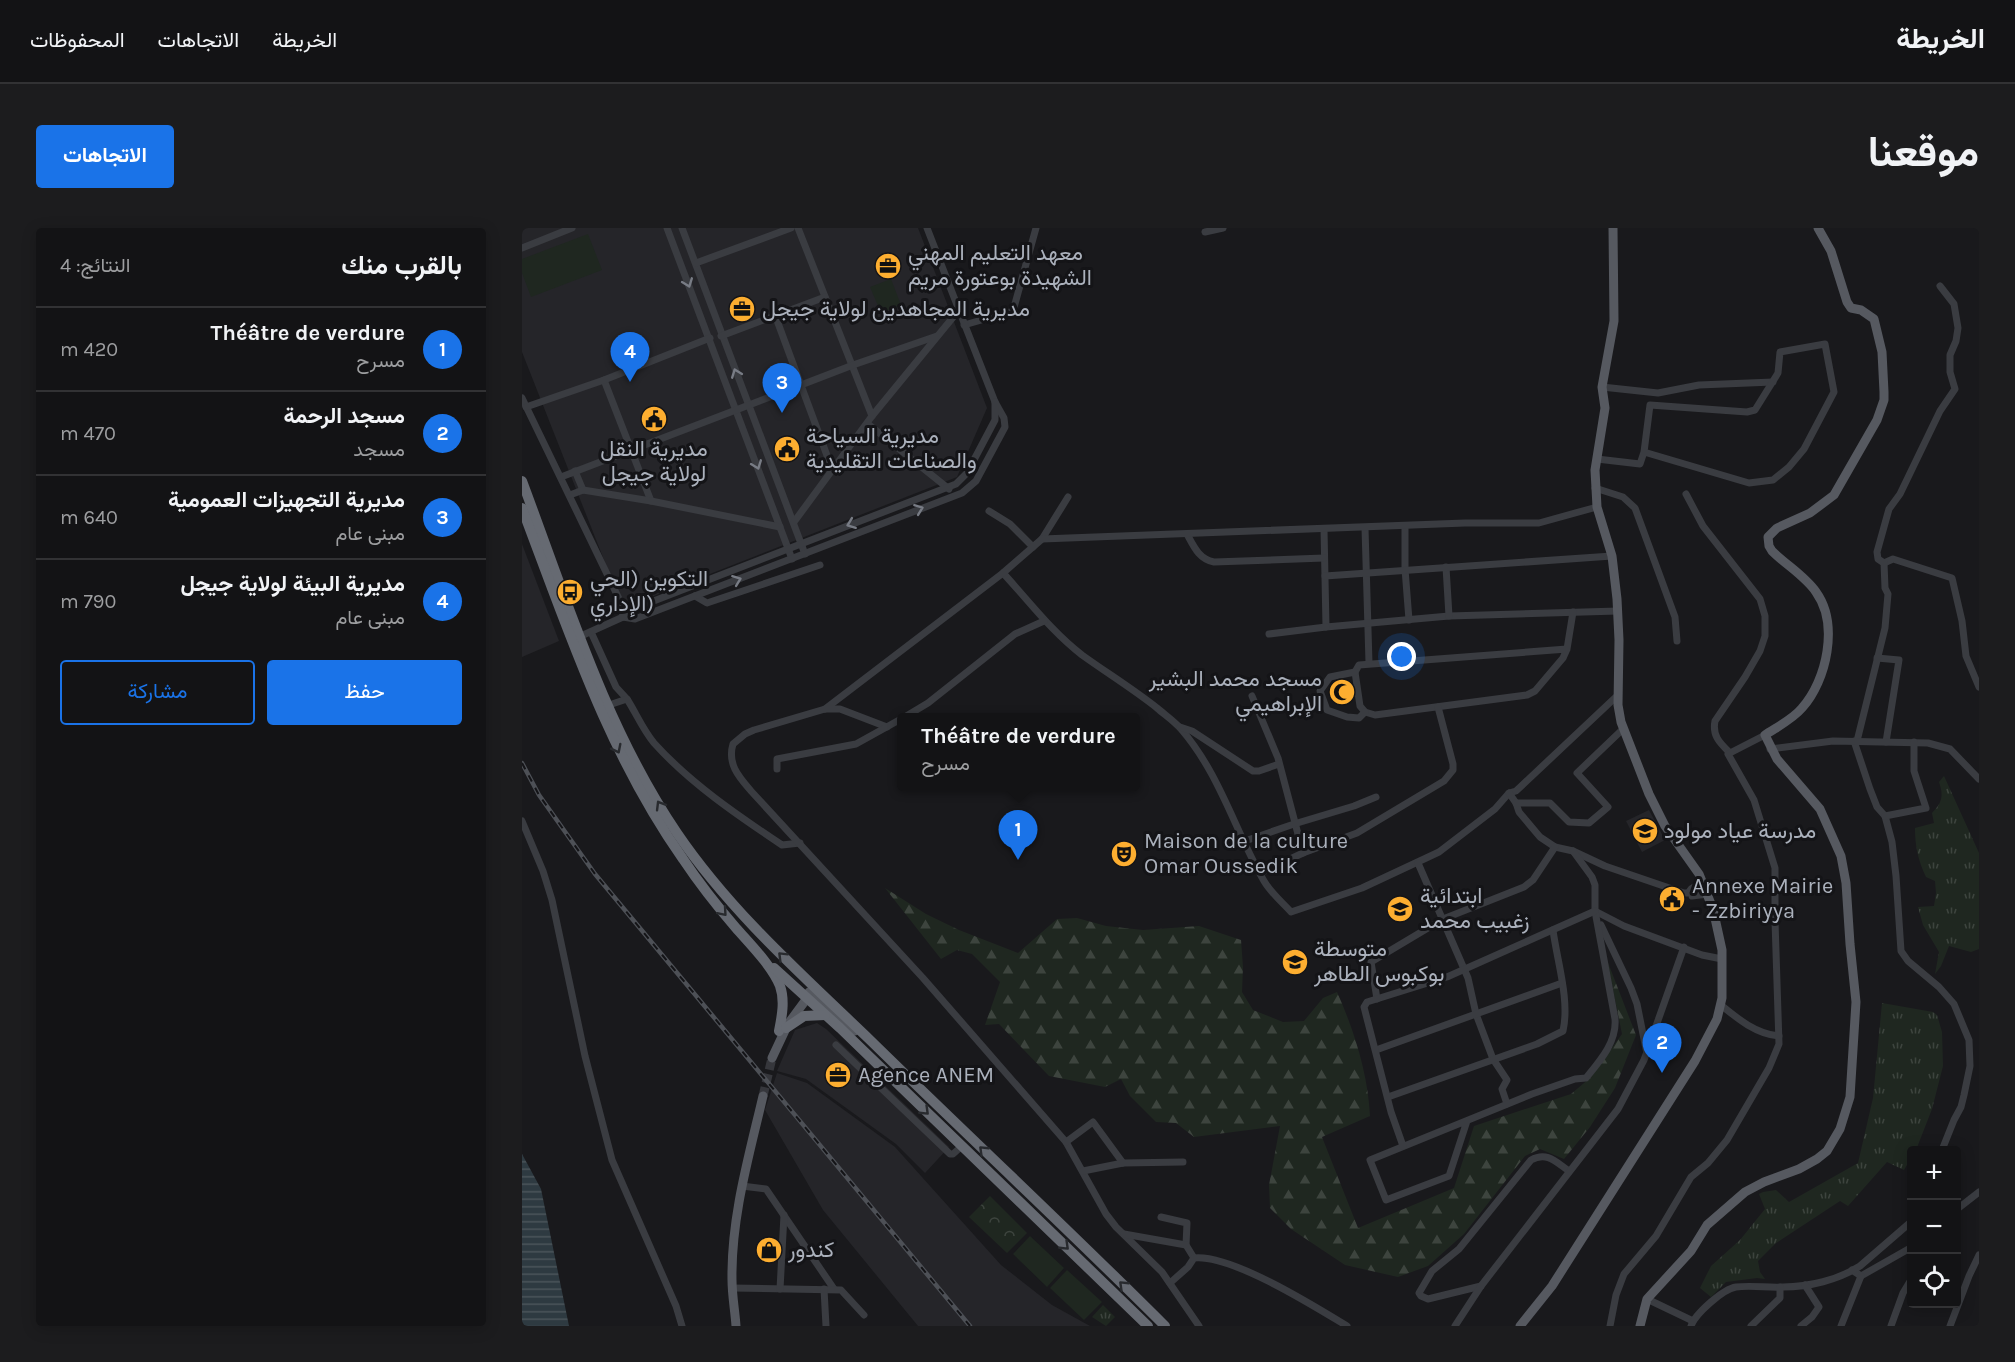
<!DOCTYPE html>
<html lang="ar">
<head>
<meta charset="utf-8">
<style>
	body { margin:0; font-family:Karla,Vazirmatn,sans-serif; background:#1c1c1e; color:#f1f3f6; direction:rtl }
	.controls { position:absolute; right:18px; bottom:18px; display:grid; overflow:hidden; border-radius:6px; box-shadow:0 3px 15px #0003 }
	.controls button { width:54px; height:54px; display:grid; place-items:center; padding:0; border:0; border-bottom:2px solid #323234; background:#131315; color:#f1f3f6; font:30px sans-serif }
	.you { position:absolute; left:880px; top:429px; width:21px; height:21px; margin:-15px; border:4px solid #fff; border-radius:50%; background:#1a73e8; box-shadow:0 0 0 9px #1a73e833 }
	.badge { display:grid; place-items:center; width:39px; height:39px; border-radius:50%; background:#1a73e8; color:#fff; font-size:20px; font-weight:700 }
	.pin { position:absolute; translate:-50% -50px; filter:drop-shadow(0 2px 3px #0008) }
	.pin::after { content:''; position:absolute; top:32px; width:21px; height:18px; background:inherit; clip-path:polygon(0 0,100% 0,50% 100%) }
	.popup { position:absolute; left:375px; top:485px; width:243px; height:78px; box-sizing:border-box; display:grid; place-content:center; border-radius:6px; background:#131315; filter:drop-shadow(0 2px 4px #0005); font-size:20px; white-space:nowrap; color:#9d9ea0 }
	.popup b { font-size:22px; color:#f1f3f6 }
	.popup::after { content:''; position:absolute; left:50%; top:100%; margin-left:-12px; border:12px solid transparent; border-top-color:#131315 }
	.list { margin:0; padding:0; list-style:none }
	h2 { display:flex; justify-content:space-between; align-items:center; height:78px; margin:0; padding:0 24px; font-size:26px }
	h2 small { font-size:20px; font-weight:400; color:#9d9ea0 }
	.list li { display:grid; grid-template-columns:39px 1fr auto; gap:18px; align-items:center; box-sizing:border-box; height:84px; padding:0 24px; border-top:2px solid #323234 }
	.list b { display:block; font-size:22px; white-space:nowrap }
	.list p { margin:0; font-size:20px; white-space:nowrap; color:#9d9ea0 }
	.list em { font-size:20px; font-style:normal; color:#9d9ea0 }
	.actions { display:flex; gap:12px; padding:18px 24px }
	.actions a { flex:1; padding:14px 0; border:2px solid #1a73e8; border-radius:6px; text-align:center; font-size:21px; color:#1a73e8 }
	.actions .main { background:#1a73e8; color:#fff }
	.icon { flex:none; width:33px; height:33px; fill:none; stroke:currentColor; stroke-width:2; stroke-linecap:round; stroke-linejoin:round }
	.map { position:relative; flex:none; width:1457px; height:1098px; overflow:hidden; direction:ltr; border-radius:6px }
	header { display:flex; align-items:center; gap:36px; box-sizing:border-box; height:84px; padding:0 30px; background:#131315; border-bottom:2px solid #323234 }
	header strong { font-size:28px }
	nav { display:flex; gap:33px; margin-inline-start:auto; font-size:21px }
	.intro { display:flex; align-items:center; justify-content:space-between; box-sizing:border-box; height:144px; padding:0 36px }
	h1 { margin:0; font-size:42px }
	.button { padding:15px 27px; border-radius:6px; background:#1a73e8; color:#fff; font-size:21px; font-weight:700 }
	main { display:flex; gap:36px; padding:0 36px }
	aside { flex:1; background:#131315; border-radius:6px; box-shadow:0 3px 15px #0003 }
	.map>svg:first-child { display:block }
	.built { fill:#252529 }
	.grass { fill:url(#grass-tufts) }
	.forest { fill:url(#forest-firs) }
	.park { fill:url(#park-crowns) }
	.pitch { fill:#1f2720 }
	.water { fill:url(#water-rules) }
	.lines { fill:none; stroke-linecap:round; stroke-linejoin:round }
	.major-tunnel { stroke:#36373c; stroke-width:9; stroke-dasharray:9 4.5; stroke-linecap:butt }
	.minor { stroke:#3a3c41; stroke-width:7 }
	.major { stroke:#565960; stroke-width:9 }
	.highway { stroke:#666a72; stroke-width:10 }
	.rail-casing { stroke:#4d5056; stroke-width:4.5 }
	.rail { stroke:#141417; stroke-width:2; stroke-dasharray:7; stroke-linecap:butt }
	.oneway { stroke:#787c85 }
	.oneway2 { stroke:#282a2e }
	.labels { text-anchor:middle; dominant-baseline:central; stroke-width:6; stroke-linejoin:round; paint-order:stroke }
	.poi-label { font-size:22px; fill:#abb1bc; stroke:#141417; text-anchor:start }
</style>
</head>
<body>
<header>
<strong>الخريطة</strong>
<nav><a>الخريطة</a><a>الاتجاهات</a><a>المحفوظات</a></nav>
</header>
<div class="intro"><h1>موقعنا</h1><a class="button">الاتجاهات</a></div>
<main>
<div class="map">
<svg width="1457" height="1098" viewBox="0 0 1457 1098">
	<defs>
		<pattern id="grass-tufts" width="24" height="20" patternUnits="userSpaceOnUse" patternTransform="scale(1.5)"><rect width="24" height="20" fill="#1f2720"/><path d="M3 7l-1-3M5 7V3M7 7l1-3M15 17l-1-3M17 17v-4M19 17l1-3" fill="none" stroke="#3d443e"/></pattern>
		<pattern id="forest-firs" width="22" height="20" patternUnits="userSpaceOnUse" patternTransform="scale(1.5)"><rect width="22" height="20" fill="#1f2720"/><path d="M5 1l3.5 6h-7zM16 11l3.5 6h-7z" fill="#3d443e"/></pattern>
		<pattern id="park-crowns" width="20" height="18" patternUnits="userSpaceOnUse" patternTransform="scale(1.5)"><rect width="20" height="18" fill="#1f2720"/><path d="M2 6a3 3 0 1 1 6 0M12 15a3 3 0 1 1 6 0" fill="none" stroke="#3d443e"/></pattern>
		<pattern id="water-rules" width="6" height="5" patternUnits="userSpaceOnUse" patternTransform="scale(1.5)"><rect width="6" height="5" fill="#2e3a41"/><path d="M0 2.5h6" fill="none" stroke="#4a545a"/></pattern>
	</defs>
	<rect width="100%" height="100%" fill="#19191c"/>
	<g class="built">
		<path d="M0,0H396L465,180L435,249L101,380L0,124Z"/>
		<path d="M0,316L37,413L0,429Z"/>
		<path d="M1127,582L1143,612L1120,624L1104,593Z"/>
		<path d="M295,795L304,801L427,919L403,945L374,916L284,851L255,843L273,802Z"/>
		<path d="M255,845L285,855L373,919L479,1037L530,1077L568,1098H396L301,982L243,882Z"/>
	</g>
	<g class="grass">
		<path d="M1422,548L1457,625V721L1449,724L1427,718L1419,738L1413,746L1417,724L1401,697L1396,679L1412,678L1414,665L1413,653L1404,649C1396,632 1393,618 1393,600L1412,595L1410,585C1420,575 1422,568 1417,554Z"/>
		<path d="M1360,775L1411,784L1415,787L1420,804L1421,838L1410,881L1394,922H1390L1389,930L1382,942L1365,934L1326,978L1318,973L1254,1015L1236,1033L1238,1044L1243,1051L1235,1050L1204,1054L1189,1069L1178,1060L1189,1038L1218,1012L1243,981L1237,966L1241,964L1254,962L1267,974L1336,935L1351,870Z"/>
		<path d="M581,1077L593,1089L584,1098L570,1089Z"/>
	</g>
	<path class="forest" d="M363,660L404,686L437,702L496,725L535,691L555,690L584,698L621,702L677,698L719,712L721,739L720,764L731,782L761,794L782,793L801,770L815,764C832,802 846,846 848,888L800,909L836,1000L932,960L952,898L1049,866L1068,850L1100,806L1085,732L1114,807L1093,860L1068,899L1042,931L1018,921L1003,928L942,1006L906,1038L876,1049L823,1037L769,1001L748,980L747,957L758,898L672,909L654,895L634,894L608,868L599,851L583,859L527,848L477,796L463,797L478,754L450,726L435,722L419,731Z"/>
	<path class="park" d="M468,968L505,1005L485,1025L447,989Z"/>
	<g class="pitch">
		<path d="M66,6L80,42L9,69L0,45V31Z"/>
		<path d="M369,51L379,77L359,85L348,59Z"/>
		<path d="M508,1008L542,1040L525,1059L491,1026Z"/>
		<path d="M545,1042L580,1074L562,1092L528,1060Z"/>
	</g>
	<path class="water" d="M0,926L19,961L47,1098H0Z"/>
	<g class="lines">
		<path class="major-tunnel" d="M241,868L250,830"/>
		<g class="minor">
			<path d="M145,0L270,331"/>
			<path d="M160,0L283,326"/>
			<path d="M276,0L350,188"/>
			<path d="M683,4L701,0"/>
			<path d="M0,20L50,0"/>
			<path d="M174,35L269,0"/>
			<path d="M253,87L310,241"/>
			<path d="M442,97L491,83L514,0"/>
			<path d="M199,108L303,69"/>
			<path d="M82,152L129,273"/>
			<path d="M1080,159L1136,165L1177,157L1251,154"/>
			<path d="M0,170L100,377L101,389"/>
			<path d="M4,179L82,152L188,110"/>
			<path d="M346,196L427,261"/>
			<path d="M1075,231L1118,236L1122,224L1227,255L1251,252L1267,239L1282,221L1312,164L1303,116L1258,124L1256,145L1233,182L1225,184L1128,177L1122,224"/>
			<path d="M53,243L61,262"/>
			<path d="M39,249L331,137L415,108"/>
			<path d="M1073,260L1101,269L1113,280L1153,389L1155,413"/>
			<path d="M1164,266L1181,298L1238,371L1243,388V408L1238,423L1223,449L1193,493C1190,508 1198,515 1208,525"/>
			<path d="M48,267L61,262L129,273L258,299"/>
			<path d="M467,283L488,296L511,319"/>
			<path d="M272,294L350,188L437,82L405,0"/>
			<path d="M883,298V341L887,392"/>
			<path d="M843,300L847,435"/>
			<path d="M802,301L804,399L927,388L1096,383"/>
			<path d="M665,306C672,319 677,331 692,334L802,330"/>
			<path d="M520,311L546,269"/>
			<path d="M1362,335L1371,331L1430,350L1440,393L1444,428L1457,459"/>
			<path d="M924,339L927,388"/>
			<path d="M481,345C507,373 529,403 560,427C585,445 611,461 635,480C643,487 652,493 659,501C698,546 713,603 742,653C749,665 760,674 769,684L840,660L917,624L973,581L987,565L994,563L1096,467"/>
			<path d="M803,348L1090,328"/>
			<path d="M173,368L185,375L298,337"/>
			<path d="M101,389L113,391L440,265L454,253L483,199L482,190L473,174L437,82"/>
			<path d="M69,404L94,459L105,471"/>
			<path d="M747,406L804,399"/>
			<path d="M59,408L101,389L111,381L434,256L445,245L473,192V174"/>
			<path d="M1045,421L837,437L833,444L838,478L843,484L853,487L1005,467L1013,463L1041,430L1045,421L1051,384"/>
			<path d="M1355,430L1377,432L1364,514"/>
			<path d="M833,444L808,449L798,463L805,482L825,489L837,490L843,484"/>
			<path d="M730,468L756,530L781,625"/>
			<path d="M87,477L105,471C114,485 121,502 132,515C168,555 215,587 260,617L278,615"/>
			<path d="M303,481L481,345L520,311L943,295H1017L1075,279"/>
			<path d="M381,490L406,475L493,406L522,393"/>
			<path d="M365,499L318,481H303L232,502L223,506L211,516C205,536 217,549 229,563L401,750L544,914L584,986L594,999L640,1044L677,1098"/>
			<path d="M658,499L670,503L731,543H737L757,536"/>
			<path d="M1332,513L1348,561L1355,579L1363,588L1370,614L1374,648L1379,723L1386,733L1417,759L1432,776L1447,812L1448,838L1442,867L1439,879L1432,892L1420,922"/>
			<path d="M1335,513L1363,400L1366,366L1363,360L1362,335L1356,331L1355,324L1367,281L1378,266L1418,183L1433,161L1428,144V127L1434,113L1436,100L1432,76L1418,58"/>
			<path d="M1248,521L1311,513L1406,515L1428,521L1457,551"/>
			<path d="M255,541V531L334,516L379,491"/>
			<path d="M987,565L994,575L997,584L1018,609L1033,619L1051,623L1083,638L1162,665H1166L1169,661L1180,654"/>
			<path d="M994,575H1028L1047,594L1067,595L1086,579L1055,545L1101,501"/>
			<path d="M1363,588L1404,580L1392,543V514"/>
			<path d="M0,593L21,643L30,672L63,828L90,932L154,1078L160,1098"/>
			<path d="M723,613L772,596L832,578L854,569"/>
			<path d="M896,635L946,750L954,786L971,831L985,852L980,861L985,876"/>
			<path d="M738,645L781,625L835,605L922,553L931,542V536L916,479"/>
			<path d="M1170,668L1186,666"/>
			<path d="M1073,683L1102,698L1180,727L1200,731"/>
			<path d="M1079,697L1109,760L1115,776L1124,821"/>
			<path d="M855,771L849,734L921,691L1002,659L1011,652L1033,619"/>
			<path d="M1199,777C1216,791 1234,806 1257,808"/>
			<path d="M314,817L428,926H431L440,918"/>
			<path d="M854,822L1040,755"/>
			<path d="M866,869L1015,816L1041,803C1048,772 1035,733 1031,702"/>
			<path d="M945,893L927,948L864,972L848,932L1010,866L1053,851L1064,850C1078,833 1095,814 1093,791L1073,683V657L1070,649L1051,623"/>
			<path d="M544,914L571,894L601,935"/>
			<path d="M881,918L869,884L842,779L845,774L925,749L1073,683"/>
			<path d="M561,943L601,935L661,934"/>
			<path d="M220,958L244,961L312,1061"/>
			<path d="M1434,982L1457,964"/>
			<path d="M639,989L665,995L664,1017"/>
			<path d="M602,1006L664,1017L672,1030"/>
			<path d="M1330,1042L1339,1048L1390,1019"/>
			<path d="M648,1055L666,1039L672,1030C709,1026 792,1078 825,1098"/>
			<path d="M959,1058L906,1071L899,1068L897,1065L910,1043L937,1021L1009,932C1025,923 1034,934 1047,943"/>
			<path d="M210,1060L319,1062L342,1087"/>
			<path d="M258,1061L262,987"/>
			<path d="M302,1061L304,1098"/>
			<path d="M1125,1071L1171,1093"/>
			<path d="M933,1098L959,1058L1096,881L1122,832L1162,719"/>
			<path d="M1088,1098L1094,1067L1102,1046L1134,1008L1169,949L1186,935L1205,912L1247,840L1257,816L1253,693V640L1232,572L1206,526L1243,507"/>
			<path d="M1169,1098C1173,1086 1201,1061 1214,1059C1230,1057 1246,1060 1261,1059C1287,1059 1316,1052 1338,1038L1390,993"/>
			<path d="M1229,1098L1258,1070V1059"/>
			<path d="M1279,1098L1290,1089L1297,1079L1283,1057"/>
			<path d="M1319,1098L1339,1048"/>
			<path d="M1369,1098L1381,1065L1390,1050"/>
			<path d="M1428,1098L1447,1048L1457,1027"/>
		</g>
		<g class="major">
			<path d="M287,765L293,767L333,803"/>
			<path d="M250,830L266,796L283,773L287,764"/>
			<path d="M214,1098C213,1083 210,1067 210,1052C209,989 227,928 241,868"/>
			<path d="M998,1098L1030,1058L1173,833L1195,791L1200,770V722L1191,681L1177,646L1143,598L1127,566L1099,494L1096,477L1097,412L1095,371L1090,328L1075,279L1073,242L1083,180L1080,159L1092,93L1091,0"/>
			<path d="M1118,1098L1125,1071L1169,1023L1185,997L1223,964L1242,954L1277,941L1295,931L1305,923L1318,901L1328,869L1334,774L1328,716L1324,655L1319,628L1298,581L1255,531L1243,507C1255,499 1271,491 1280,480C1305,452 1317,396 1294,364C1283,348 1264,337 1250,323L1247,318L1246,309L1255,300L1288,285L1312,267L1355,192L1362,172V164L1360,124L1352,91L1339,82L1329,80L1325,74L1309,23L1296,0"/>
		</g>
		<g class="highway">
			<path d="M0,253C44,370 84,501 155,605C208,683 279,746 347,811C445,907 546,1001 643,1098"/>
			<path d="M0,280C46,401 86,525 161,631C177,655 195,678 214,700C228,716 250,738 258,758C263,772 260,788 257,803"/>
			<path d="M252,740L318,800L626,1098"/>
			<path d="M264,800L282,788L303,787"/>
		</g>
		<defs>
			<path id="rail" d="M0,535L17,567L73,646L448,1098"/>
		</defs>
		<use href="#rail" class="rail-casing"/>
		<use href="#rail" class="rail"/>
	</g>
	<defs><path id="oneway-chevron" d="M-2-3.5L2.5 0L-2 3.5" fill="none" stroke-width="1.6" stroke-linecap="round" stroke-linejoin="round" transform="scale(1.5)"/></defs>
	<g class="oneway">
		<use href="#oneway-chevron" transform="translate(166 55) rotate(69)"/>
		<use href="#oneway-chevron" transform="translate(214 145) rotate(-111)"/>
		<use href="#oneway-chevron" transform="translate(235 237) rotate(69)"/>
		<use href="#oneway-chevron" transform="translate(397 281) rotate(-21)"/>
		<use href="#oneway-chevron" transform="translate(329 296) rotate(159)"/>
		<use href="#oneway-chevron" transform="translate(215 352) rotate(-21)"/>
	</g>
	<g class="oneway2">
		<use href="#oneway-chevron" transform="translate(95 521) rotate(63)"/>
		<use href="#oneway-chevron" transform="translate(138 577) rotate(-121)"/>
		<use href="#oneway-chevron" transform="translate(201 684) rotate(49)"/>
		<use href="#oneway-chevron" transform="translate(260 728) rotate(-135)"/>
		<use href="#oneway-chevron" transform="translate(403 883) rotate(44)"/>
		<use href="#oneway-chevron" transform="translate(461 922) rotate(-136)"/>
		<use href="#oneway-chevron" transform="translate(543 1018) rotate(44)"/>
		<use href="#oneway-chevron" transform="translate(601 1057) rotate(-136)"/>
	</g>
	<defs>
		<symbol id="office-disc" viewBox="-11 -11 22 22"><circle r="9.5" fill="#fdae30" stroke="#141417"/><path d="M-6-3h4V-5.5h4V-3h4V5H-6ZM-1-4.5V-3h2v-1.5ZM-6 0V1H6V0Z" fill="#111"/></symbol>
		<symbol id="civic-disc" viewBox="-11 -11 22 22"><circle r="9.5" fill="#fdae30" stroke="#141417"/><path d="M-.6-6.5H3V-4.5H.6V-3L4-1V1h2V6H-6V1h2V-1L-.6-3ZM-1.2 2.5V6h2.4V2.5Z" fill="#111"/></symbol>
		<symbol id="bus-disc" viewBox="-11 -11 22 22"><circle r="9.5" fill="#fdae30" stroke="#141417"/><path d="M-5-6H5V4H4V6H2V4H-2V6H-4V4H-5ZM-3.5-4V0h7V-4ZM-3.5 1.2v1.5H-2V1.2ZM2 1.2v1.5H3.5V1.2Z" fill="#111"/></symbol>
		<symbol id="mosque-disc" viewBox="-11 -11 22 22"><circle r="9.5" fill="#fdae30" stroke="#141417"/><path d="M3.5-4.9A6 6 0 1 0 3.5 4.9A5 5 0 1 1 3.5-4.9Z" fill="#111"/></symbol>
		<symbol id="school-disc" viewBox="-11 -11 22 22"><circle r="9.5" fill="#fdae30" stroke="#141417"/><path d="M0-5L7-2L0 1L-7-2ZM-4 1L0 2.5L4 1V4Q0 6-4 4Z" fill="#111"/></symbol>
		<symbol id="theatre-disc" viewBox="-11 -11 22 22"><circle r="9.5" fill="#fdae30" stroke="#141417"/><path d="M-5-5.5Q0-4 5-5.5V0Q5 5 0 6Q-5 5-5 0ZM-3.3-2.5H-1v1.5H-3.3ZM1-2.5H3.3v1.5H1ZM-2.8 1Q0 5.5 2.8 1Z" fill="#111"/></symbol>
		<symbol id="shop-disc" viewBox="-11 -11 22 22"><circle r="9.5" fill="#fdae30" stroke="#141417"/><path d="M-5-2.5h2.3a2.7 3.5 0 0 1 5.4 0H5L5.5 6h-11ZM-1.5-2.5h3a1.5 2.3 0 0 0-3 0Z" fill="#111"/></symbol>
	</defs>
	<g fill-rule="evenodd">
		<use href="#office-disc" x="351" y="23" width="30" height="30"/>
		<use href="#office-disc" x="205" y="66" width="30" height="30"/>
		<use href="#civic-disc" x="117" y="176" width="30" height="30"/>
		<use href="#civic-disc" x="250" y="206" width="30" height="30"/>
		<use href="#bus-disc" x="33" y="349" width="30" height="30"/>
		<use href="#mosque-disc" x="805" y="449" width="30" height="30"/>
		<use href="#school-disc" x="1108" y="588" width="30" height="30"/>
		<use href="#theatre-disc" x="587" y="611" width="30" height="30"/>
		<use href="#civic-disc" x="1135" y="656" width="30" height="30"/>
		<use href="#school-disc" x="863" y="666" width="30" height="30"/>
		<use href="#school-disc" x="758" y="719" width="30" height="30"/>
		<use href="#office-disc" x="301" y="832" width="30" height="30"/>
		<use href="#shop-disc" x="232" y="1007" width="30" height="30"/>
	</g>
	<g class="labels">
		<g class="poi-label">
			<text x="386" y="25">معهد التعليم المهني<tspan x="386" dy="25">الشهيدة بوعتورة مريم</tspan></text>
			<text x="240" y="81">مديرية المجاهدين لولاية جيجل</text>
			<text x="284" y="208">مديرية السياحة<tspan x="284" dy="25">والصناعات التقليدية</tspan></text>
			<text x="132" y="221" text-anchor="middle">مديرية النقل<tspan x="132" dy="25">لولاية جيجل</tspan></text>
			<text x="68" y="351">التكوين (الحي<tspan x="68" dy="25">الإداري)</tspan></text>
			<text x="800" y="451" text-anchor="end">مسجد محمد البشير<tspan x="800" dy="25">الإبراهيمي</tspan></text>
			<text x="1142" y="603">مدرسة عياد مولود</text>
			<text x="622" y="613">Maison de la culture<tspan x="622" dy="25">Omar Oussedik</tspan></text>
			<text x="1170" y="658">Annexe Mairie<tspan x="1170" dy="25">- Zzbiriyya</tspan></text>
			<text x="898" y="668">ابتدائية<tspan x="898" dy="25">زغبيب محمد</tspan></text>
			<text x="792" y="721">متوسطة<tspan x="792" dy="25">بوكبوس الطاهر</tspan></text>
			<text x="336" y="847">Agence ANEM</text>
			<text x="266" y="1022">كندور</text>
		</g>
	</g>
</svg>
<div class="controls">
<button>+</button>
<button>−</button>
<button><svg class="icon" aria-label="locate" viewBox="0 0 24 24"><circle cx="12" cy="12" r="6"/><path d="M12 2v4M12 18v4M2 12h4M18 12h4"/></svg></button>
</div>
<div class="you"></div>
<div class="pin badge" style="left:496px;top:632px">1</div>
<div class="popup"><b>Théâtre de verdure</b>مسرح</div>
<div class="pin badge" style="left:1140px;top:845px">2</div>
<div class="pin badge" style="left:260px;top:185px">3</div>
<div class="pin badge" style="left:108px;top:154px">4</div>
</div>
<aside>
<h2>بالقرب منك<small>النتائج: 4</small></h2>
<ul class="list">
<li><span class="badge">1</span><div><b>Théâtre de verdure</b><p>مسرح</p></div><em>420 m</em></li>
<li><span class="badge">2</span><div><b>مسجد الرحمة</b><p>مسجد</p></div><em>470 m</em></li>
<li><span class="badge">3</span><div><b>مديرية التجهيزات العمومية</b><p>مبنى عام</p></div><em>640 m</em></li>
<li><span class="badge">4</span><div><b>مديرية البيئة لولاية جيجل</b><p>مبنى عام</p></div><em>790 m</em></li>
</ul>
<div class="actions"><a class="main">حفظ</a><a>مشاركة</a></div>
</aside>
</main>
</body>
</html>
